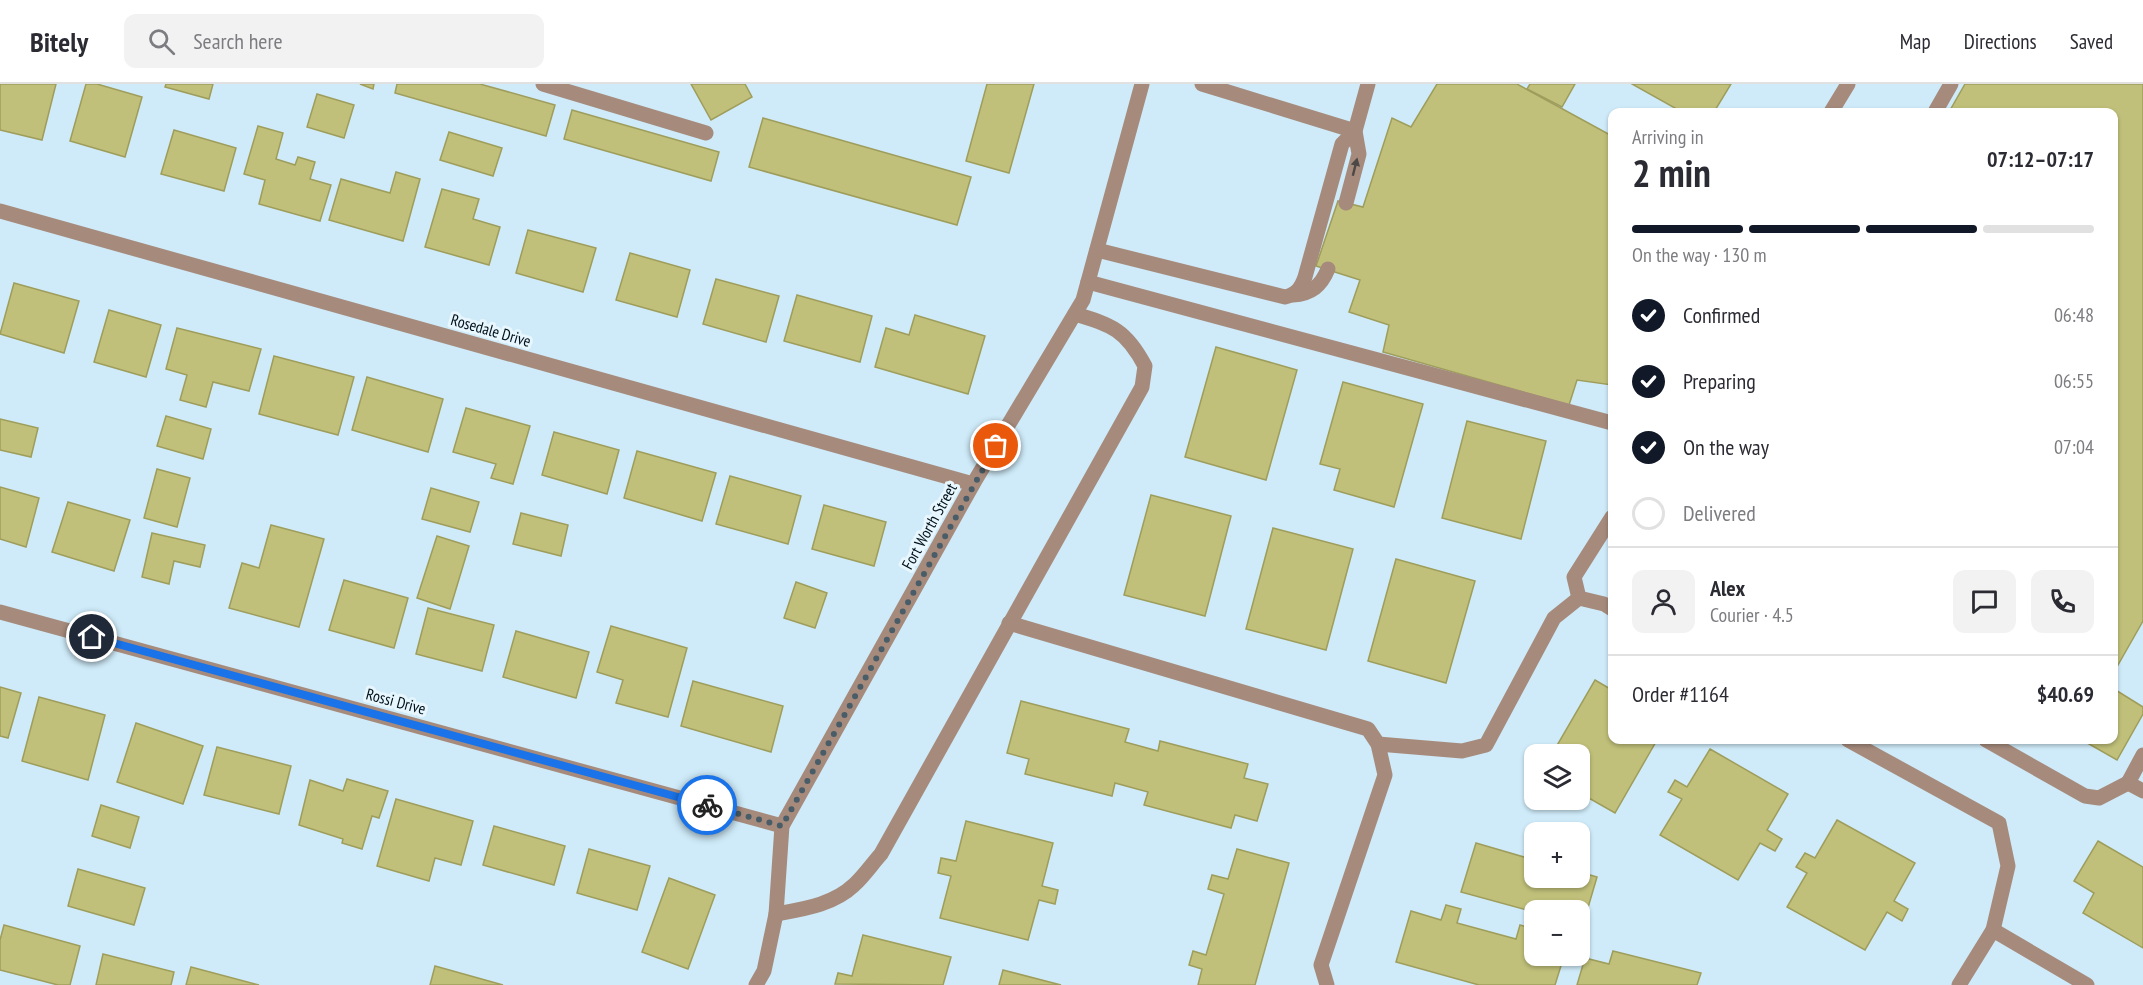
<!DOCTYPE html>
<html lang="en">
<head>
<meta charset="utf-8">
<style>
  body { margin:0; font-family:"PT Sans Narrow",sans-serif; background:#f2f2f3; color:#2b2b33; height:100vh; display:flex; flex-direction:column; font-size:22px; white-space:nowrap }
  * { box-sizing:border-box; margin:0 }
  p { font-size:20px; color:#7c7c81 }
  .icon { flex:none; width:33px; height:33px; fill:none; stroke:currentColor; stroke-width:2; stroke-linecap:round; stroke-linejoin:round }
  .map { position:relative; flex:1; overflow:hidden }
  .details { position:absolute; left:1608px; top:24px; width:510px; height:636px; display:flex; flex-direction:column; background:#fff; border-radius:12px; box-shadow:0 2px 4px #0004 }
  .details>* { flex:none }
  .fabs { position:absolute; left:1524px; top:660px; display:grid; gap:12px }
  .fabs a { display:grid; place-items:center; width:66px; height:66px; border-radius:12px; background:#fff; box-shadow:0 2px 4px #0004; font-size:30px }
  .pin { position:absolute; display:grid; place-items:center; width:51px; height:51px; color:#fff; margin:-26px; border:3px solid #fff; border-radius:50%; box-shadow:0 2px 6px #0007 }
  .courier { position:absolute; display:grid; place-items:center; width:60px; height:60px; margin:-30px; border:4px solid #1a73e8; border-radius:50%; background:#fff; color:#222; box-shadow:0 2px 8px #0007 }
  .headline em { font-style:normal; font-weight:700 }
  .headline div { display:flex; flex-direction:column-reverse }
  .headline { display:flex; align-items:center; justify-content:space-between; height:102px; padding:0 24px }
  h1 { font-size:39px; font-weight:700; line-height:45px }
  .bar { display:grid; grid-template-columns:repeat(4,1fr); gap:9px 6px; align-content:center; height:72px; padding:0 24px }
  .bar i { height:8px; border-radius:4px; background:#e1e1e2 }
  .bar .on { background:#111827 }
  .bar p { grid-column:span 4 }
  .line { display:flex; align-items:center; gap:15px; padding:0 24px; border-top:2px solid #e1e1e2 }
  .line div { flex:1 }
  .round { display:grid; place-items:center; flex:none; width:63px; height:63px; border-radius:12px; background:#f2f2f3 }
  ol { padding:0 24px; list-style:none }
  li { display:flex; align-items:center; gap:18px; height:66px }
  li p { margin-inline-start:auto }
  li .icon { padding:6px; border-radius:50%; background:#111827; color:#fff; stroke-width:4 }
  li:last-child { color:#7c7c81 }
  li i { width:33px; height:33px; border:3px solid #e1e1e2; border-radius:50% }
  header { display:flex; align-items:center; gap:36px; box-sizing:border-box; height:84px; padding:0 30px; background:#fff; border-bottom:2px solid #e1e1e2 }
  header strong { font-size:28px }
  nav { display:flex; gap:33px; margin-inline-start:auto; font-size:21px }
  .search { width:420px; height:54px; background:#f2f2f3; display:flex; align-items:center; gap:15px; box-sizing:border-box; padding:0 21px; border-radius:12px; color:#7c7c81; font-size:22px }
  .map>svg:first-child { display:block }
  .building { fill:#c0c07a; stroke:#9e9d5b; stroke-width:1.5 }
  .lines { fill:none; stroke-linecap:round; stroke-linejoin:round }
  .lane { stroke:#a68b7d; stroke-width:15 }
  .street { stroke:#a68b7d; stroke-width:15 }
  .oneway { fill:#4b4847 }
  .done { stroke:#485d68; stroke-width:6; stroke-dasharray:0 10.8 }
  .route { stroke:#1a73e8; stroke-width:8 }
  .labels { text-anchor:middle; dominant-baseline:central; stroke-width:6; stroke-linejoin:round; paint-order:stroke }
  .street-label { font-size:16px; fill:#00111a; stroke:#e8f6fd }
</style>
</head>
<body>
<header>
<strong>Bitely</strong>
<div class="search"><svg class="icon" aria-label="search" viewBox="0 0 24 24"><circle cx="10" cy="10" r="6"/><path d="M15 15l6 6"/></svg>Search here</div>
<nav><a>Map</a><a>Directions</a><a>Saved</a></nav>
</header>
<div class="map">
<svg width="2143" height="901" viewBox="0 0 2143 901">
  <rect width="100%" height="100%" fill="#cfebf9"/>
  <g class="building">
    <polygon points="0,0 56,0 42,56 0,46"/>
    <polygon points="86,0 97,0 142,13 125,73 70,57"/>
    <polygon points="166,0 213,0 209,15 165,3"/>
    <polygon points="360,0 374,0 373,5"/>
    <polygon points="397,0 480,0 555,21 546,52 395,9"/>
    <polygon points="691,0 745,0 752,13 711,36"/>
    <polygon points="987,0 1034,0 1009,89 966,77"/>
    <polygon points="1437,0 1517,0 1612,52 1612,301 1577,296 1569,321 1383,268 1389,241 1349,228 1360,196 1316,182 1338,117 1363,123 1392,34 1411,43"/>
    <polygon points="1530,0 1575,0 1562,23 1527,5"/>
    <polygon points="1632,0 1731,0 1714,28 1682,28"/>
    <polygon points="1965,0 2143,0 2143,537 2114,588 2114,28 1949,28"/>
    <polygon points="317,10 354,21 344,54 307,43"/>
    <polygon points="572,26 719,68 711,97 564,55"/>
    <polygon points="763,34 971,93 957,141 749,83"/>
    <polygon points="258,42 283,49 276,75 295,81 298,73 315,78 310,95 331,101 320,137 259,120 265,96 244,90"/>
    <polygon points="174,46 236,64 224,107 161,90"/>
    <polygon points="449,48 502,64 493,92 440,76"/>
    <polygon points="396,88 420,95 403,157 329,136 341,95 390,109"/>
    <polygon points="442,105 479,115 473,135 500,143 489,181 425,163"/>
    <polygon points="528,146 596,164 583,208 516,189"/>
    <polygon points="630,169 690,186 677,233 616,216"/>
    <polygon points="716,195 779,212 766,258 703,240"/>
    <polygon points="14,199 79,217 64,269 0,250"/>
    <polygon points="797,211 872,232 860,278 784,257"/>
    <polygon points="109,226 161,241 146,293 94,278"/>
    <polygon points="915,231 985,252 968,310 875,283 886,244 909,251"/>
    <polygon points="177,244 261,265 249,307 213,298 206,323 180,316 187,291 166,285"/>
    <polygon points="1216,263 1297,286 1266,396 1185,373"/>
    <polygon points="274,272 354,293 338,351 259,330"/>
    <polygon points="367,293 443,315 428,368 352,346"/>
    <polygon points="1343,298 1423,320 1394,423 1334,406 1340,385 1320,380"/>
    <polygon points="466,324 530,342 513,400 491,394 496,380 453,368"/>
    <polygon points="166,332 211,345 203,375 157,362"/>
    <polygon points="0,335 38,344 31,373 0,366"/>
    <polygon points="1467,337 1546,357 1521,455 1442,434"/>
    <polygon points="554,348 619,366 607,410 542,391"/>
    <polygon points="637,367 716,389 702,437 624,414"/>
    <polygon points="157,385 190,394 177,443 144,434"/>
    <polygon points="730,392 801,412 788,460 716,440"/>
    <polygon points="0,403 39,414 26,463 0,455"/>
    <polygon points="431,404 479,418 470,448 422,435"/>
    <polygon points="1151,411 1231,432 1205,532 1124,511"/>
    <polygon points="68,418 130,436 114,487 52,468"/>
    <polygon points="824,421 886,438 874,482 812,465"/>
    <polygon points="521,429 568,441 561,472 513,460"/>
    <polygon points="271,441 324,455 299,543 229,524 242,479 259,484"/>
    <polygon points="1273,444 1353,465 1326,566 1246,545"/>
    <polygon points="152,449 205,461 200,483 174,477 169,500 142,493"/>
    <polygon points="437,452 469,462 450,525 417,514"/>
    <polygon points="1396,475 1475,497 1446,599 1368,577"/>
    <polygon points="344,496 408,514 394,564 329,546"/>
    <polygon points="796,498 827,509 815,544 784,534"/>
    <polygon points="428,524 494,541 482,587 416,570"/>
    <polygon points="611,542 687,564 668,633 616,619 623,596 597,588"/>
    <polygon points="516,547 589,568 576,614 503,593"/>
    <polygon points="1595,596 1612,606 1612,656 1657,656 1615,729 1580,709 1580,670 1552,670"/>
    <polygon points="693,597 783,622 771,668 681,642"/>
    <polygon points="0,603 21,609 8,654 0,652"/>
    <polygon points="2114,605 2143,623 2143,630 2117,676 2082,656 2114,656"/>
    <polygon points="39,613 105,631 88,696 22,677"/>
    <polygon points="1021,617 1129,645 1125,658 1158,667 1160,657 1248,680 1244,694 1268,700 1257,737 1235,731 1231,744 1144,721 1148,708 1115,699 1112,712 1025,690 1029,675 1007,669"/>
    <polygon points="136,639 203,662 183,720 117,698"/>
    <polygon points="217,663 291,682 279,730 204,711"/>
    <polygon points="1710,665 1788,710 1767,746 1782,755 1775,767 1760,759 1738,796 1660,751 1682,715 1668,708 1675,696 1687,703"/>
    <polygon points="347,695 388,707 379,734 372,732 362,765 342,759 343,755 299,741 310,696 343,707"/>
    <polygon points="396,715 473,737 461,781 435,774 429,797 377,782"/>
    <polygon points="101,721 139,733 130,764 92,752"/>
    <polygon points="1837,736 1915,779 1894,817 1908,825 1902,837 1887,828 1865,866 1787,823 1807,789 1796,783 1805,769 1815,774"/>
    <polygon points="966,737 1053,759 1042,802 1058,806 1055,820 1039,816 1028,856 940,834 951,792 938,789 941,774 956,777"/>
    <polygon points="494,742 565,762 554,801 483,781"/>
    <polygon points="2098,757 2143,783 2143,864 2083,829 2094,809 2074,797"/>
    <polygon points="1476,759 1534,776 1534,794 1580,794 1580,788 1597,793 1580,851 1580,826 1553,826 1553,825 1544,822 1543,826 1534,826 1534,828 1461,808"/>
    <polygon points="589,765 650,782 637,826 577,809"/>
    <polygon points="1237,765 1289,779 1255,901 1198,901 1202,885 1189,881 1193,867 1206,871 1224,810 1208,805 1212,791 1228,795"/>
    <polygon points="78,785 145,804 134,841 68,822"/>
    <polygon points="669,794 715,811 688,885 642,868"/>
    <polygon points="1446,821 1461,825 1457,839 1516,855 1520,841 1534,845 1530,859 1534,860 1534,872 1564,872 1555,901 1479,901 1396,878 1411,827 1441,836"/>
    <polygon points="4,841 80,862 70,901 58,901 0,886 0,856"/>
    <polygon points="863,851 951,873 943,901 835,900 838,889 852,892"/>
    <polygon points="1613,867 1701,889 1697,901 1577,901 1585,874 1609,880"/>
    <polygon points="103,870 174,888 171,901 96,901"/>
    <polygon points="435,882 503,901 430,901"/>
    <polygon points="191,883 259,901 186,901"/>
    <polygon points="1003,886 1061,901 999,901"/>
  </g>
  <g class="lines">
    <g class="lane">
      <polyline points="543,0 706,49"/>
      <polyline points="1202,0 1355,47 1359,70 1346,119"/>
      <polyline points="1831,28 1848,0"/>
      <polyline points="1935,28 1951,0"/>
      <path d="M1097,166L1285,213C1297,210 1301,204 1305,193L1342,60L1355,47L1368,0"/>
      <polyline points="1088,198 1612,339"/>
      <path d="M1293,211C1311,210 1321,202 1328,185"/>
      <polyline points="1579,514 1574,493 1612,433"/>
      <polyline points="1009,539 1368,645 1378,660 1385,691 1321,881 1327,901"/>
      <polyline points="1848,656 1999,739 2008,782 1993,846"/>
      <polyline points="1986,656 2085,712 2099,714 2128,699"/>
      <polyline points="1378,660 1462,667 1486,661 1554,534 1579,514 1604,520 1612,525"/>
      <polyline points="2143,671 2128,699 2143,707"/>
      <path d="M776,830C803,825 833,821 854,801C864,792 872,780 881,770L1142,303L1145,282C1126,246 1112,241 1075,230"/>
      <polyline points="1959,901 1993,846 2087,901"/>
    </g>
    <g class="street">
      <polyline points="0,127 973,400"/>
      <polyline points="0,528 782,742"/>
      <polyline points="756,901 764,887 776,830 782,742 973,400 1083,216 1142,0"/>
    </g>
  </g>
  <defs><path id="oneway-solid" d="M-6-.8H1V-3.2L6.5 0L1 3.2V.8H-6Z" transform="scale(1.5)"/></defs>
  <use class="oneway" href="#oneway-solid" transform="translate(1355 83) rotate(-76)"/>
  <g class="lines">
    <polyline class="done" points="707,721 782,742 996,362"/>
    <polyline class="route" points="92,553 707,721"/>
  </g>
  <g class="labels">
    <g class="street-label">
      <text transform="translate(491 246) rotate(16)">Rosedale Drive</text>
      <text transform="translate(929 442) rotate(-61)">Fort Worth Street</text>
      <text transform="translate(396 617) rotate(15)">Rossi Drive</text>
    </g>
  </g>
</svg>
<div class="fabs">
<a><svg class="icon" aria-label="layers" viewBox="0 0 24 24"><path d="M12 4l9 5-9 5-9-5zM3 14l9 5 9-5"/></svg></a>
<a>+</a>
<a>−</a>
</div>
<div class="pin" style="left:996px;top:362px;background:#ea580c"><svg class="icon" aria-label="bag" viewBox="0 0 24 24"><path d="M5 8h14l-1 12H6zM9 8a3 3 0 0 1 6 0"/></svg></div>
<div class="pin" style="left:92px;top:553px;background:#1f2937"><svg class="icon" aria-label="home" viewBox="0 0 24 24"><path d="M3 11l9-7 9 7M6 9v11h12V9"/></svg></div>
<div class="courier" style="left:707px;top:721px"><svg class="icon" aria-label="bike" viewBox="0 0 24 24"><circle cx="6" cy="16" r="4"/><circle cx="18" cy="16" r="4"/><path d="M6 16l4-8h5l3 8M10 8l3 8H6M13 5h3"/></svg></div>
<section class="details">
<div class="headline"><div><h1>2 min</h1><p>Arriving in</p></div><em>07:12–07:17</em></div>
<div class="bar"><i class="on"></i><i class="on"></i><i class="on"></i><i></i><p>On the way · 130 m</p></div>
<ol>
<li><svg class="icon" aria-label="check" viewBox="0 0 24 24"><path d="M5 12l5 5 9-10"/></svg>Confirmed<p>06:48</p></li>
<li><svg class="icon" aria-label="check" viewBox="0 0 24 24"><path d="M5 12l5 5 9-10"/></svg>Preparing<p>06:55</p></li>
<li><svg class="icon" aria-label="check" viewBox="0 0 24 24"><path d="M5 12l5 5 9-10"/></svg>On the way<p>07:04</p></li>
<li><i></i>Delivered</li>
</ol>
<div class="line" style="height:108px"><a class="round"><svg class="icon" aria-label="person" viewBox="0 0 24 24"><circle cx="12" cy="8" r="4"/><path d="M4 21q1-7 8-7t8 7"/></svg></a><div><b>Alex</b><p>Courier · 4.5</p></div><a class="round"><svg class="icon" aria-label="chat" viewBox="0 0 24 24"><path d="M4 5h16v11H9l-5 4z"/></svg></a><a class="round"><svg class="icon" aria-label="phone" viewBox="0 0 24 24"><path d="M5 4h4l2 5-3 2q2 4 5 5l2-3 5 2v4C11 20 4 13 5 4z"/></svg></a></div>
<div class="line" style="height:78px"><div>Order #1164</div><b>$40.69</b></div>
</section>
</div>
</body>
</html>
